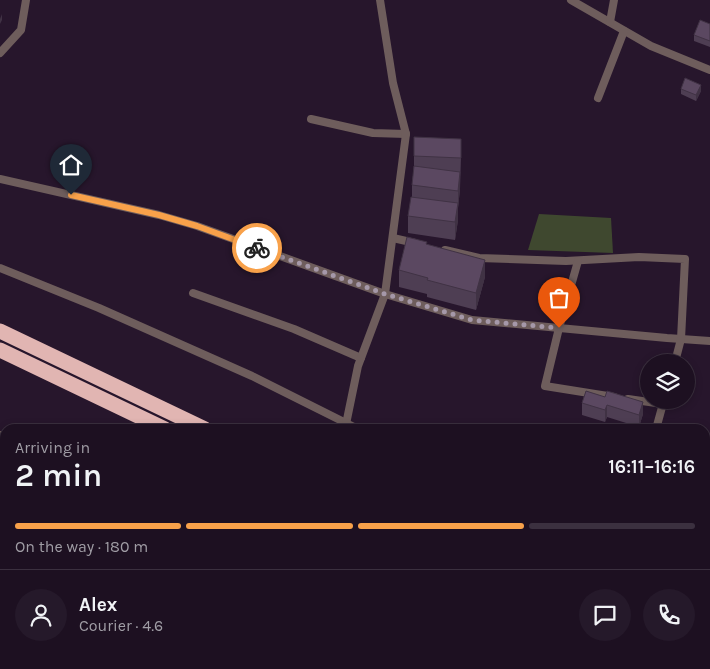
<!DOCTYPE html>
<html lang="en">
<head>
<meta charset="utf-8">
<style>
  body { margin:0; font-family:Karla,sans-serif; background:#25192a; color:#f1f3f6; height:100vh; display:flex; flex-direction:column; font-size:19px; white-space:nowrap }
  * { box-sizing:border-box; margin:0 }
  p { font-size:16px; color:#a09da5 }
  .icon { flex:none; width:28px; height:28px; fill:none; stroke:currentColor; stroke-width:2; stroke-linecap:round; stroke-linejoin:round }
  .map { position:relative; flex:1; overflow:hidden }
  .panel { position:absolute; left:0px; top:424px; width:710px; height:246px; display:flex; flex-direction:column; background:#1d1021; border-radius:15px 15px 0 0; box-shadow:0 2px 8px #0003,0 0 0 1px #3b303f }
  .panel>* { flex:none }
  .controls { position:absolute; left:640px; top:354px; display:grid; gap:10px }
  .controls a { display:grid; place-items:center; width:55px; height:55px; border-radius:50%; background:#1d1021; box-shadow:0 2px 8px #0003,0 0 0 1px #3b303f; font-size:25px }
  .pin { position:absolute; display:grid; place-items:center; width:42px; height:42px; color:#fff; margin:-51px -21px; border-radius:50% 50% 50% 0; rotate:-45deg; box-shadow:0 0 5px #0007 }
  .pin .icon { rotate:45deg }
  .courier { position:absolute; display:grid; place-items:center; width:50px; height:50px; margin:-25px; border:4px solid #f8a14a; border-radius:50%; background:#fff; color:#222; box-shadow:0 1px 6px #0007 }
  .head em { font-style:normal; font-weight:600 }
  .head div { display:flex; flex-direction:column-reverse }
  .head { display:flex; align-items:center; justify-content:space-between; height:85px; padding:0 15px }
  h1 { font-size:32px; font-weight:600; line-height:38px }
  .bar { display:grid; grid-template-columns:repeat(4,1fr); gap:8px 5px; align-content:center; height:60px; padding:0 15px }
  .bar i { height:6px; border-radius:4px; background:#3b303f }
  .bar .on { background:#f8a14a }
  .bar p { grid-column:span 4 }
  .line { display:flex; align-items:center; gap:12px; padding:0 15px; border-top:1px solid #3b303f }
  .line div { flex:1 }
  .round { display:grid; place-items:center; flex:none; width:52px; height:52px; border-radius:26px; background:#25192a }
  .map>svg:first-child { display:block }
  .green { fill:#3f482f }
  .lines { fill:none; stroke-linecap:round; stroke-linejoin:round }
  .street { stroke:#6e5d5c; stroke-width:8 }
  .highway { stroke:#e1b5b2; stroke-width:15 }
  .wall { fill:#4e3e53 }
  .shaded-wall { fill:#403244 }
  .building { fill:#5b4861; stroke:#403244 }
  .done { stroke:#a598a9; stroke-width:5; stroke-dasharray:0 9 }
  .route { stroke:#f8a14a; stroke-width:6 }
</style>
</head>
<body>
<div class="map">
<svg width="710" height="669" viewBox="0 0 710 669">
  <rect width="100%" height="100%" fill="#27162c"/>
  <polygon class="green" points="539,214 611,218 613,253 528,250"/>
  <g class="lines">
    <g class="street">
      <polyline points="571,0 651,46 710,70"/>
      <polyline points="610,22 614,0"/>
      <polyline points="0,53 21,30 26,0"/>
      <polyline points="598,98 624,31"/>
      <polyline points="311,119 373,133 406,134"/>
      <polyline points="0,179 159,215 197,226 385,294 472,320 667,338 710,341"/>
      <polyline points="393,238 415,243"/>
      <polyline points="445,250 479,258 566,261 639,257 685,259 681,339 675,362"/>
      <polyline points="578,261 559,328 545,386 614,397"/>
      <polyline points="0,268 99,308 252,376 358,429"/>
      <polyline points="193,293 294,329 361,358"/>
      <polyline points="628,399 663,404"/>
      <polyline points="345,429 358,366 385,294 406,134 393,83 380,0"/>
      <polyline points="656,429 664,400"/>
      <polyline points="0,435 5,436"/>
      <polyline points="705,489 710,491"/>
      <polyline points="705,516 710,501"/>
      <polyline points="0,617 5,616"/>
      <polyline points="0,630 5,655"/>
      <polyline points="7,665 8,669"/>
      <polyline points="325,665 327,669"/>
      <polyline points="381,665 382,669"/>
      <polyline points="446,665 449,669"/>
      <polyline points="548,665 557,669"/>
      <polyline points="522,669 530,665"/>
    </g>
    <g class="highway">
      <polyline points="0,331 205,429"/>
      <polyline points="0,350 165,429"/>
      <polyline points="663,665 671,669"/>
      <polyline points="698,665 706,669"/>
    </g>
  </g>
  <g class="wall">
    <polygon points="710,24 710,47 694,41 694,35"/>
    <polygon points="681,89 701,91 696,101 681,94"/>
    <polygon points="414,137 461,156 460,189 458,208 458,220 455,240 408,233 408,216 412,197 412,185 414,166"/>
    <polygon points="427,244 485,277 476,310 427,297 427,294 399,287 399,270"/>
    <polygon points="586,391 643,414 639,427 607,417 605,422 582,415 582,403"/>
    <polygon points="0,500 5,502 1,604 0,599"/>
    <polygon points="480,665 504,665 502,669 481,669 480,668"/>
    <polygon points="561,665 569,665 567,668"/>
  </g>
  <g class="shaded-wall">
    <polygon points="2,14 2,20 0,24 0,19"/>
    <polygon points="701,85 701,91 696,101 696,95"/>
    <polygon points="460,172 460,189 458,208 458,191"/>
    <polygon points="458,203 458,220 455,240 455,222"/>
    <polygon points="485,260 485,277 476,310 476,293"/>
    <polygon points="643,402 643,414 639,427 639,415"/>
    <polygon points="607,405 607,417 605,422 605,410"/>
    <polygon points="5,592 5,604 1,604 1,593"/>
    <polygon points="500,665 504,665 502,669 498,669"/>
  </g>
  <g class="building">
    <polygon points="700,20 710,24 710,41 694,35"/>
    <polygon points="685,78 701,85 696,95 681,89"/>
    <polygon points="414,137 461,139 461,158 414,156"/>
    <polygon points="414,166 460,172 458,191 412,185"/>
    <polygon points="411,197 458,203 455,222 408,216"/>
    <polygon points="407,237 427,242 426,244 485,260 476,293 427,280 428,278 399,270"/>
    <polygon points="586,391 605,397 607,391 643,402 639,415 607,405 605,410 582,403"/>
    <polygon points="0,500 5,502 5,592 1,593 0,587"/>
    <polygon points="436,665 444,665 446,669 429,669"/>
    <polygon points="490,665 500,665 498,669"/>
    <polygon points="641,665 655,665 664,668 664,669 640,669"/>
    <polygon points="510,666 511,669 505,669"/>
  </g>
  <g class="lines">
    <polyline class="done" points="257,248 385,294 472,320 559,328"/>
    <polyline class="route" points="71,195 159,215 197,226 257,248"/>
  </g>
</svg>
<div class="controls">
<a><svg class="icon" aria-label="layers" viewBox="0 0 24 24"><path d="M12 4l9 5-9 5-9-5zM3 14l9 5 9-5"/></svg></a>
</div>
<div class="pin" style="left:559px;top:328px;background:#ea580c"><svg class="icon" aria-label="bag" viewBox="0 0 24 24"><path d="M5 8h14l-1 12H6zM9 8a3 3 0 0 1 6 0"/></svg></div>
<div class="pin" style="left:71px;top:195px;background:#1f2937"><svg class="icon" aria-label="home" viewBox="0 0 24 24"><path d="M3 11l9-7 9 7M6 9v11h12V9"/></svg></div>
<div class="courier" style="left:257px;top:248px"><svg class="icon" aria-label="bike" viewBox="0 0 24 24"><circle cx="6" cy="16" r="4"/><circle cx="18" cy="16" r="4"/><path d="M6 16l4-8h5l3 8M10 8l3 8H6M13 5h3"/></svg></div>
<section class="panel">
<div class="head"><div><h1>2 min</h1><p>Arriving in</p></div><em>16:11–16:16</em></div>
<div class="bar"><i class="on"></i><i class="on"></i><i class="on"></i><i></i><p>On the way · 180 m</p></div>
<div class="line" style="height:90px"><a class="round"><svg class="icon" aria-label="person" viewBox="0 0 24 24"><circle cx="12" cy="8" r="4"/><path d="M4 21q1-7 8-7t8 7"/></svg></a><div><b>Alex</b><p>Courier · 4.6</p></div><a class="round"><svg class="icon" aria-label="chat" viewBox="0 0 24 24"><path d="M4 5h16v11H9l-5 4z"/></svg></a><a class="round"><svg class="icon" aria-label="phone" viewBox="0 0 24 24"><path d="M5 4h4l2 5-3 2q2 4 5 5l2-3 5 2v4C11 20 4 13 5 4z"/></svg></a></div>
</section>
</div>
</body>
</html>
